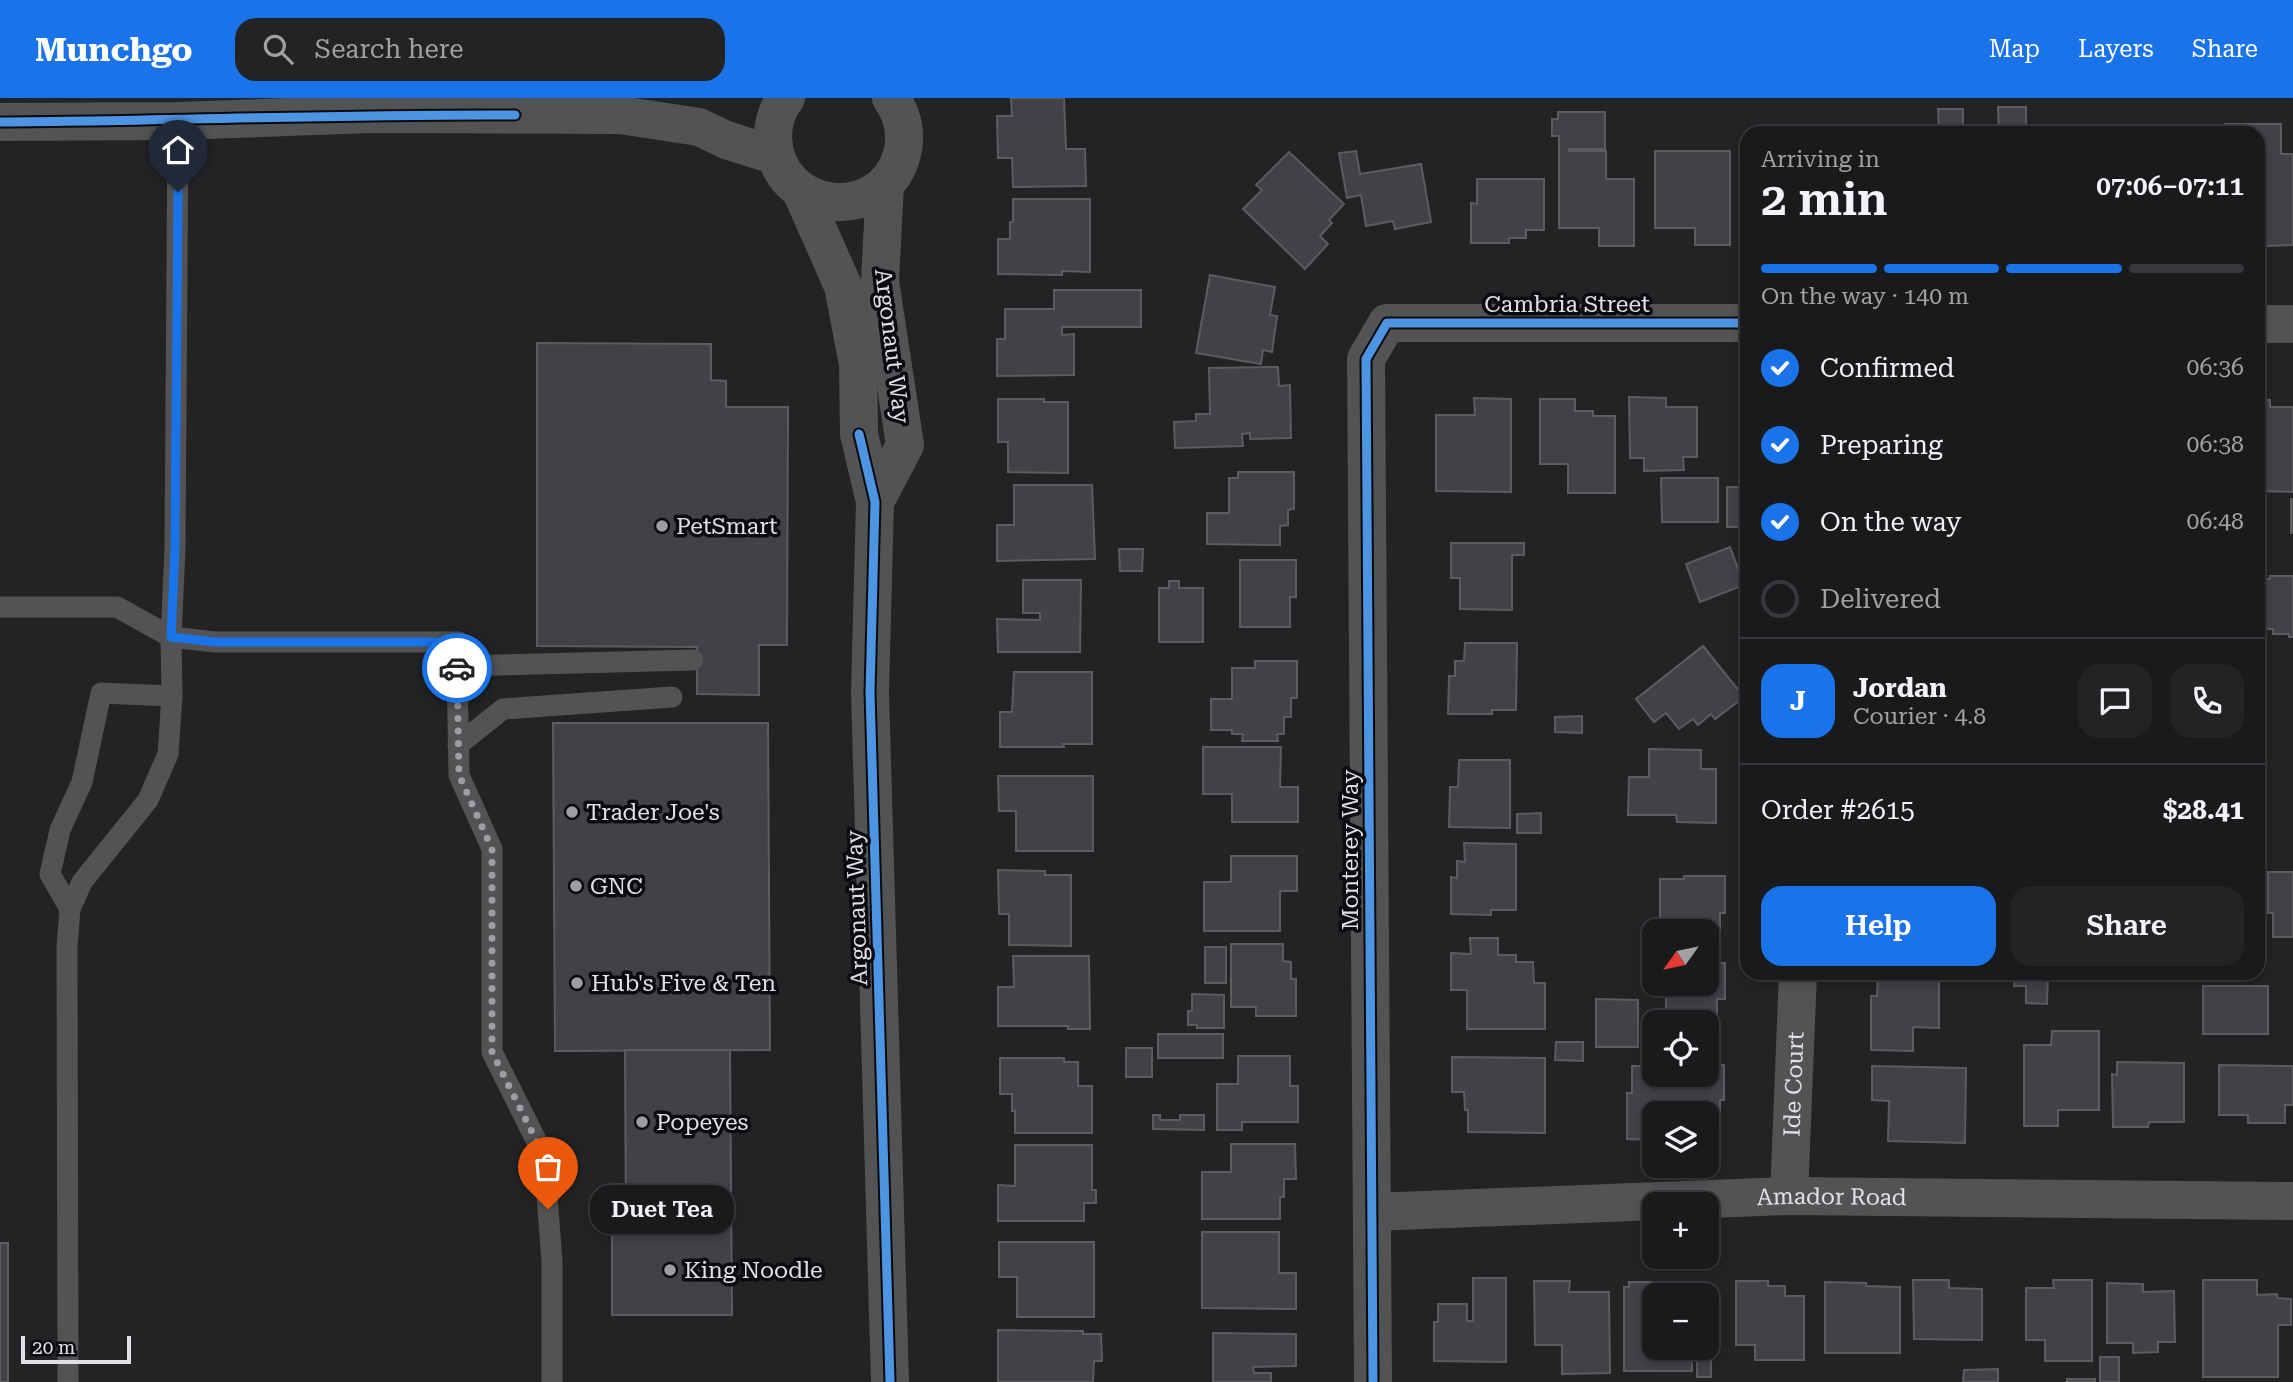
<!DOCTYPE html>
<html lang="en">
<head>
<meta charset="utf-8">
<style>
  body { margin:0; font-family:"Roboto Serif",serif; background:#222325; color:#f1f3f6; height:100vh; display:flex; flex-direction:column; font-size:26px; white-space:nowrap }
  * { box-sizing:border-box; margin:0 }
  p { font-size:23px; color:#9fa1a3 }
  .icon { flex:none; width:38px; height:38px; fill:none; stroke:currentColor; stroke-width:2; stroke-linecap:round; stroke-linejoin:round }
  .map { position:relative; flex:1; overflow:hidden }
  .sheet { position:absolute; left:1740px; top:28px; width:525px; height:854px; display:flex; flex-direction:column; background:#191a1c; border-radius:21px; box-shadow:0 4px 10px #0003,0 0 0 2px #37383b }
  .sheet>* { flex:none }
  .needle { width:46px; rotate:237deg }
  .buttons { position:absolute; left:1642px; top:821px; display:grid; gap:14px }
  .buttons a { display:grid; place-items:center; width:77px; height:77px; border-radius:14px; background:#191a1c; box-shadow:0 4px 10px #0003,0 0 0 2px #37383b; font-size:35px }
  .scale { position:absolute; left:21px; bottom:18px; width:110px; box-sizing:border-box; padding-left:7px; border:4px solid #dfe1e5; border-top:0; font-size:19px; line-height:24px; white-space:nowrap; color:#dfe1e5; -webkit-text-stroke:5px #0a0b0e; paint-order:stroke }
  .pin { position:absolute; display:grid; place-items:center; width:60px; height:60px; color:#fff; margin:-72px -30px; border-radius:50% 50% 50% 0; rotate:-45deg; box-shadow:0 0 7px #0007 }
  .pin .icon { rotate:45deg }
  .courier { position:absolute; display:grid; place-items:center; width:70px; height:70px; margin:-35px; border:5px solid #1a73e8; border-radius:50%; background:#fff; color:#222; box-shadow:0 2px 9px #0007 }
  .bubble { position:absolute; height:49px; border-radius:21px; background:#191a1c; box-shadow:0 4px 10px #0003,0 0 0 2px #37383b; font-size:23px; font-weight:600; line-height:49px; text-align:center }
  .head em { font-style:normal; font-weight:600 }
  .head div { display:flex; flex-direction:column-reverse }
  .head { display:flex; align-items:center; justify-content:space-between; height:119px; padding:0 21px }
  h1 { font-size:46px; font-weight:600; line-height:52px }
  .bar { display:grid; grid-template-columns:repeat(4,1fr); gap:10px 7px; align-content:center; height:84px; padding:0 21px }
  .bar i { height:9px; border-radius:5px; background:#37383b }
  .bar .selected { background:#1a73e8 }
  .bar p { grid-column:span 4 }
  .line { display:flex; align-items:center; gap:18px; padding:0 21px; border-top:2px solid #37383b }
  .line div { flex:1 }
  .round { display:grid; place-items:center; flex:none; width:74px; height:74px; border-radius:21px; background:#222325 }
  ol { padding:0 21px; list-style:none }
  li { display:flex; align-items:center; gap:21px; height:77px }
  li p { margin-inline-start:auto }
  li .icon { padding:7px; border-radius:50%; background:#1a73e8; color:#fff; stroke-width:4 }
  li:last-child { color:#9fa1a3 }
  li i { width:38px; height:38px; border:4px solid #37383b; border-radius:50% }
  .primary-button { display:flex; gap:14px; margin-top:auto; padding:14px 21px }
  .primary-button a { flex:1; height:80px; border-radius:21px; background:#1a73e8; color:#fff; font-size:28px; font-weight:600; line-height:80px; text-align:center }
  .primary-button a+a { background:#222325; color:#f1f3f6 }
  header { display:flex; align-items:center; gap:42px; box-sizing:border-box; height:98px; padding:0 35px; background:#1a73e8; color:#fff }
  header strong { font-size:33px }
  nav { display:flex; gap:38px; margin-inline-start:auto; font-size:24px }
  .search { width:490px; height:63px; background:#222325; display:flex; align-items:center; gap:18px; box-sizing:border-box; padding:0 24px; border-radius:21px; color:#9fa1a3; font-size:26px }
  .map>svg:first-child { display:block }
  .building { fill:#414147; stroke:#5b5c5e; stroke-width:2 }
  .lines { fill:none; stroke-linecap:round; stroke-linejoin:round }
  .service { stroke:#525354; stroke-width:21 }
  .minor { stroke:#525354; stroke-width:38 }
  .tertiary { stroke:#525354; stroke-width:38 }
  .cycleway-casing { stroke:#0a0b0e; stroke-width:13 }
  .cycleway { stroke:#4d94e3; stroke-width:9 }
  .done { stroke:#9c9ea2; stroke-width:7; stroke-dasharray:0 12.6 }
  .route { stroke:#1a73e8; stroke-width:9 }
  .poi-dot { fill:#9c9ea2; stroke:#0a0b0e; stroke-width:2.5 }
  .labels { text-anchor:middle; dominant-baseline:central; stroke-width:7; stroke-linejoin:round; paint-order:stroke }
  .street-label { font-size:23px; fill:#dfe1e5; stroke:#0a0b0e }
  .poi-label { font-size:23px; fill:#dfe1e5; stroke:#0a0b0e; text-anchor:start }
</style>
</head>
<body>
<header>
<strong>Munchgo</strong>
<div class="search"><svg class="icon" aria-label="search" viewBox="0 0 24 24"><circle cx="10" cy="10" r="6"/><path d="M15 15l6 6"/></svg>Search here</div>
<nav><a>Map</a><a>Layers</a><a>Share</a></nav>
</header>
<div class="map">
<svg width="2293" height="1284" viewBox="0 0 2293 1284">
  <rect width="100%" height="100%" fill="#212325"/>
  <g class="building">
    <polygon points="1011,0 1064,0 1066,51 1085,51 1086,88 1013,89 1012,60 998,60 997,18 1012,18"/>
    <polygon points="1998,9 2026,9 2026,35 1999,35"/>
    <polygon points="1938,11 1963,11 1963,33 1939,34"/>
    <polygon points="1558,14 1605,14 1605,51 1569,51 1569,53 1606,53 1606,81 1634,81 1634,148 1599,148 1599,130 1559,130 1559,38 1552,38 1552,21 1558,21"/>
    <polygon points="2225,26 2281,26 2281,56 2293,56 2293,147 2265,148 2265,130 2258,130 2258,35 2225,35"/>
    <polygon points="1356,53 1360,76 1421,66 1431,124 1395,131 1393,123 1366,128 1361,97 1347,100 1339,55"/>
    <polygon points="1655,53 1730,53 1730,147 1695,147 1695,130 1655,130"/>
    <polygon points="1289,54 1344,106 1329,122 1332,125 1320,138 1328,146 1305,171 1243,111 1262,92 1256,87"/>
    <polygon points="1477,81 1544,81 1544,132 1526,132 1526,140 1509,140 1509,145 1471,145 1471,105 1477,106"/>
    <polygon points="1013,101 1090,101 1090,174 1062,173 1062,177 998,176 998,141 1010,141 1010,124 1013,124"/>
    <polygon points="1210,177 1275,189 1270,217 1277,218 1272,254 1263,252 1261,266 1196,255"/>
    <polygon points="1054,192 1141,192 1141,229 1062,229 1062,237 1074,236 1074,277 997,278 997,241 1005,241 1005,211 1054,211"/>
    <polygon points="537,245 711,246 711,282 726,283 726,309 788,309 787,547 759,547 759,597 697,596 697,549 537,548"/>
    <polygon points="1278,269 1279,288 1290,287 1291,340 1250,341 1250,335 1242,336 1243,348 1175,350 1174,324 1196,323 1196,316 1210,316 1209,270"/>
    <polygon points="1629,299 1666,300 1666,309 1697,309 1697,359 1683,359 1684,372 1644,373 1644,360 1630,360"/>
    <polygon points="1474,300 1511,301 1511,394 1436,393 1436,317 1475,317"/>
    <polygon points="998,301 1044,301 1044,304 1068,304 1068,375 1008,374 1008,344 998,344"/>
    <polygon points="1540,301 1575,301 1575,313 1593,313 1593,318 1615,318 1615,395 1568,395 1568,366 1540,366"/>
    <polygon points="2258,302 2270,302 2270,309 2293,309 2293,394 2258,393"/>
    <polygon points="1238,374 1294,374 1294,411 1288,412 1288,427 1280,428 1280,447 1207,446 1207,415 1229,415 1229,380 1238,380"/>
    <polygon points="1661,380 1718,380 1718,424 1662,424"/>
    <polygon points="1014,387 1092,387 1095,461 997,463 997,427 1014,427"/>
    <rect x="1727" y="389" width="19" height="40"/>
    <rect x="2291" y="401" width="2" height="34"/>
    <polygon points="1451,445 1524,445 1524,457 1512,457 1512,512 1460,511 1460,480 1451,480"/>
    <polygon points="1730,449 1744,487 1700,504 1686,466"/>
    <polygon points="1119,451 1143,451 1142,473 1120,473"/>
    <polygon points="1240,462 1296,462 1296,499 1290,499 1290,529 1240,529"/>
    <polygon points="2270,478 2293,478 2293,539 2289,539 2289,536 2273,536 2273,531 2258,531 2258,481 2270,481"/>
    <polygon points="1023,482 1081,482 1080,554 998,554 997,521 1040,522 1040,515 1023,515"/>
    <polygon points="1169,483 1179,483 1179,490 1203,490 1203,544 1159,544 1159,490 1169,490"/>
    <polygon points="1465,545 1517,545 1516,612 1492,612 1492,616 1448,616 1449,578 1455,578 1455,563 1464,563"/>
    <polygon points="1703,548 1744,599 1715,621 1711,616 1698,627 1693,621 1679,631 1666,615 1654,624 1636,601"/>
    <polygon points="1255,563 1297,563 1297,600 1291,600 1291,619 1284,619 1284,636 1277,636 1278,643 1242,643 1243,636 1232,636 1232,632 1211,632 1211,601 1232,601 1232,570 1255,570"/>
    <polygon points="1014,574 1092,574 1092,646 1063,646 1064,649 1000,649 1000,614 1012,614"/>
    <polygon points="1582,618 1582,635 1555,634 1555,619"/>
    <polygon points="553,625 768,625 770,952 555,953"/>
    <polygon points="1203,649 1281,649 1280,689 1298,689 1298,724 1232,724 1232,696 1203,696"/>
    <polygon points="1649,651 1701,652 1701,671 1716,671 1716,725 1677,724 1676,717 1628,717 1629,679 1649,679"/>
    <polygon points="1459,662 1510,662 1510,730 1449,729 1450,689 1458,689"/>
    <polygon points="998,678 1093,678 1093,753 1016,753 1016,713 999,713"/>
    <polygon points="1541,715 1541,735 1517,735 1517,716"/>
    <polygon points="1464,745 1516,746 1516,812 1491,812 1491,817 1451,816 1451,779 1457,780 1457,763 1465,764"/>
    <polygon points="1231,758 1297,758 1297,793 1280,793 1280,833 1204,833 1204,784 1231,784"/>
    <polygon points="998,772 1045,773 1045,777 1071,777 1071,848 1009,847 1009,816 999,816"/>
    <polygon points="2268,774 2293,774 2293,839 2273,839 2273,815 2268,815"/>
    <polygon points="1684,778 1725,778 1725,815 1720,815 1720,849 1707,848 1706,857 1706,833 1660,833 1660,781 1684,781"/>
    <polygon points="1470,840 1498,840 1498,857 1516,857 1516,864 1533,864 1534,885 1545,885 1545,931 1467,931 1467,892 1451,892 1451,855 1471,856"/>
    <polygon points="1231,846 1283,846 1283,863 1291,864 1291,881 1296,881 1296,918 1256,918 1256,909 1231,909"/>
    <rect x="1205" y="849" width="21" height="36"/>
    <polygon points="1013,858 1089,858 1090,931 1068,931 1068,928 998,928 998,889 1014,889"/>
    <polygon points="1706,865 1725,865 1725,901 1717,901 1717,932 1706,932 1706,924 1666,924 1666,886 1706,886"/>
    <polygon points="1878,875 1939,875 1939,930 1913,929 1913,953 1871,952 1871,898 1877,898"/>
    <polygon points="2015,875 2048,875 2047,906 2026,905 2026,888 2014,888"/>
    <rect x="2218" y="875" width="35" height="4"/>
    <rect x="2203" y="888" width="65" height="48"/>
    <polygon points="1192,896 1224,897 1224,930 1197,930 1197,927 1188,927 1188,913 1192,913"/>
    <polygon points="1596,901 1638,902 1638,949 1596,949"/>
    <polygon points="2052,933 2099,933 2099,1012 2058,1012 2058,1028 2024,1028 2024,947 2051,947"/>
    <rect x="1158" y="936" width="65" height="24"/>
    <polygon points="1556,944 1583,944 1583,963 1555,962"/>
    <rect x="1126" y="950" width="26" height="29"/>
    <polygon points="625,952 730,952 732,1217 612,1217 612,1134 626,1134"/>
    <polygon points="1706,956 1708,956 1708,967 1724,967 1724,1002 1720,1002 1720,1018 1717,1018 1717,1042 1706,1042 1706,1015 1654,1015 1654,1042 1627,1041 1627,995 1632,995 1632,968 1654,968 1654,976 1706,976"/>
    <polygon points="1238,958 1290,958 1290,988 1298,988 1298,1024 1242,1024 1242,1032 1217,1032 1217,986 1238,986"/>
    <polygon points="1452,959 1545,960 1545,1035 1468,1034 1468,1012 1465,1012 1464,994 1452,994"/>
    <polygon points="1000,960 1064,960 1064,964 1078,964 1078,988 1092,988 1092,1035 1015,1035 1015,1013 1012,1013 1012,996 1000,996"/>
    <polygon points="2117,964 2184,965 2184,1024 2149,1024 2148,1029 2113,1029 2112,976 2117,977"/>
    <polygon points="2219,967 2293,968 2293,1007 2285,1007 2285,1025 2248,1025 2248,1017 2219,1017"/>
    <polygon points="1872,968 1966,970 1965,1045 1888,1043 1889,1003 1872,1002"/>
    <polygon points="1153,1017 1160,1017 1160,1022 1180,1022 1180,1017 1204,1017 1204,1032 1153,1031"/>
    <polygon points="1231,1046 1295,1046 1296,1081 1284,1081 1284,1099 1280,1099 1280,1121 1202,1121 1202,1074 1231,1074"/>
    <polygon points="1015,1047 1092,1047 1092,1092 1096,1092 1096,1105 1084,1105 1084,1123 998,1123 998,1087 1015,1088"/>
    <polygon points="1202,1134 1279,1134 1279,1175 1296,1175 1296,1211 1202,1210"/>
    <polygon points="999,1144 1094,1144 1094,1219 1017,1219 1017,1179 999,1179"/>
    <rect x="0" y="1145" width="8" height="139"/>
    <polygon points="1473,1180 1506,1180 1506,1264 1434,1263 1434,1224 1438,1224 1438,1206 1467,1206 1467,1223 1473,1223"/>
    <polygon points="1913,1182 1949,1182 1949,1190 1982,1191 1982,1242 1914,1241"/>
    <polygon points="2053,1182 2092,1182 2092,1263 2045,1263 2045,1242 2026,1242 2026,1190 2054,1190"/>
    <polygon points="2203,1182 2257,1182 2257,1197 2277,1196 2277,1200 2291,1201 2291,1227 2278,1227 2278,1279 2203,1279"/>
    <polygon points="1534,1183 1570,1183 1569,1194 1609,1194 1610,1275 1562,1276 1562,1247 1535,1247"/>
    <polygon points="1736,1183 1768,1183 1768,1188 1785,1188 1785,1198 1804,1198 1804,1262 1755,1262 1755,1247 1736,1247"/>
    <polygon points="1629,1184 1662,1184 1662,1188 1692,1188 1692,1197 1654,1197 1654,1250 1692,1250 1692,1273 1624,1273 1624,1189 1629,1189"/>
    <polygon points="1825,1184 1866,1185 1866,1188 1900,1189 1900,1255 1825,1255"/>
    <polygon points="2107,1185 2143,1186 2143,1194 2174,1193 2175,1244 2158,1244 2158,1254 2133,1255 2133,1245 2107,1245"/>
    <polygon points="998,1232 1083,1233 1083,1236 1101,1236 1102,1263 1094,1263 1093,1284 998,1284"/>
    <polygon points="1213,1235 1296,1236 1296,1268 1253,1269 1254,1275 1271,1275 1271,1284 1213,1284"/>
    <polygon points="1706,1241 1711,1241 1711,1279 1697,1279 1697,1250 1706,1250"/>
    <rect x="2100" y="1259" width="19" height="25"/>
    <polygon points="1998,1271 1998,1284 1963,1284 1964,1272"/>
    <rect x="2067" y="1281" width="28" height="3"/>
  </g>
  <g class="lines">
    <g class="service">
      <polyline points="0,509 117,509 171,539 215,544 459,544 457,568 459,677 492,751 492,954 544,1058 552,1164 552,1284"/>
      <polyline points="457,568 693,562"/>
      <polyline points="458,647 503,611 672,599"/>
      <polyline points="70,811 50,776 60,732 82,684 101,595 172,598"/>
      <polyline points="68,1284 67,849 70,811 82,784 148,702 168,656 172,598 171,539 175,452 178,23"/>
    </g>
    <g class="minor">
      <polyline points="2258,226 2293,226"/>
      <path id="s1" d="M1789,1098L1798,875"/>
      <path id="s2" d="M1372,1114L1789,1098L2293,1103"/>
      <polyline points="1373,1284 1366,261 1387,225 1746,225"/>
    </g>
    <g class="tertiary">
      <path d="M786,0C777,11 773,26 773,40C776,115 882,129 902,56C907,36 903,17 891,0"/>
      <polyline points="0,24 178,23 370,16 620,17 699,29 726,42 774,57"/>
      <polyline points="801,93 843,188 858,266 859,336 875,404 870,594 890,1284"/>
      <polyline points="875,404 905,347 880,183 885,86"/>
    </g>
    <g class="cycleway-casing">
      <g id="cycleway">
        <path d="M0,24C172,23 343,16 515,17"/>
        <polyline points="859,336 875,404 870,594 890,1284"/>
        <polyline points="1373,1284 1366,261 1387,225 1746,225"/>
      </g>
    </g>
    <use href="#cycleway" class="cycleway"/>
  </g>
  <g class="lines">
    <polyline class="done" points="457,570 459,677 492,751 492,954 544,1058 548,1111"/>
    <polyline class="route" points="178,94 175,452 171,539 215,544 459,544 457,570"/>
  </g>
  <g class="poi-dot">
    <circle cx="662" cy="428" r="7"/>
    <circle cx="572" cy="714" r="7"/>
    <circle cx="576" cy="788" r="7"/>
    <circle cx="577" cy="885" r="7"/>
    <circle cx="642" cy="1024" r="7"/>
    <circle cx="670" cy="1172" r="7"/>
  </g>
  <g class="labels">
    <g class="street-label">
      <text x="1567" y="206">Cambria Street</text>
      <text transform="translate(892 248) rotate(83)">Argonaut Way</text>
      <text transform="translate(1350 752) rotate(-90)">Monterey Way</text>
      <text transform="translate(857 810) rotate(-92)">Argonaut Way</text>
      <text stroke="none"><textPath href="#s1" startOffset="112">Ide Court</textPath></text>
      <text stroke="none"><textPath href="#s2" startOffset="460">Amador Road</textPath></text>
    </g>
    <g class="poi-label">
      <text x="676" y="428">PetSmart</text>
      <text x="586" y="714">Trader Joe's</text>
      <text x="590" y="788">GNC</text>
      <text x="591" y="885">Hub's Five &amp; Ten</text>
      <text x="656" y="1024">Popeyes</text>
      <text x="684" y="1172">King Noodle</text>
    </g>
  </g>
</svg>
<div class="buttons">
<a><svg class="needle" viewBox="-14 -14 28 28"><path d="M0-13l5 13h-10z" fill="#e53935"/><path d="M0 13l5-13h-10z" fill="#9fa1a3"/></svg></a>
<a><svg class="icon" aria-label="locate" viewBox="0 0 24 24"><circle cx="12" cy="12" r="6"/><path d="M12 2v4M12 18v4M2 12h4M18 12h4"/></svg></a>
<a><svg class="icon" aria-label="layers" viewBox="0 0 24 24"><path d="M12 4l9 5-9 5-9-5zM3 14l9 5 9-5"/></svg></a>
<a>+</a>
<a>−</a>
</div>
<div class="scale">20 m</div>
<div class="pin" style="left:548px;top:1111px;background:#ea580c"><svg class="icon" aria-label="bag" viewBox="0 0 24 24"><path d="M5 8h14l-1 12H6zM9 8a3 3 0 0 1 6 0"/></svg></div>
<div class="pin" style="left:178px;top:94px;background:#1f2937"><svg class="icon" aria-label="home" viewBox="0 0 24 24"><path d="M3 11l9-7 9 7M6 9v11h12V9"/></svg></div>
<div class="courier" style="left:457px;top:570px"><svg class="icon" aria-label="car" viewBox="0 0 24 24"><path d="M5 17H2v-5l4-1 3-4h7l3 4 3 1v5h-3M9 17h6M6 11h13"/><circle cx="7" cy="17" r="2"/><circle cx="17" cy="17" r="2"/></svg></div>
<div class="bubble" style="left:590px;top:1087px;width:144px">Duet Tea</div>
<section class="sheet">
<div class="head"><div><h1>2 min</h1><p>Arriving in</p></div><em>07:06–07:11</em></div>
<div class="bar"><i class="selected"></i><i class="selected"></i><i class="selected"></i><i></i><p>On the way · 140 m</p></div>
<ol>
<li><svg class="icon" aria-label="check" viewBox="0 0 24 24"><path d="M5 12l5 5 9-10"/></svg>Confirmed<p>06:36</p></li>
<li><svg class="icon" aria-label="check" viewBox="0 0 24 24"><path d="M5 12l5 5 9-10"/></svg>Preparing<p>06:38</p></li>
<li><svg class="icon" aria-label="check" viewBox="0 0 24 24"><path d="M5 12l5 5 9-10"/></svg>On the way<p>06:48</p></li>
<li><i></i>Delivered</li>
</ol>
<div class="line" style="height:126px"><b class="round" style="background:#1a73e8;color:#fff">J</b><div><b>Jordan</b><p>Courier · 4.8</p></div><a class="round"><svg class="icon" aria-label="chat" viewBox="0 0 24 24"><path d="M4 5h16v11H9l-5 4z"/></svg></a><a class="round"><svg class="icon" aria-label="phone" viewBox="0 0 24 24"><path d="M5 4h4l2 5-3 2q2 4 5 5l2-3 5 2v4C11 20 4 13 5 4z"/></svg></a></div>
<div class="line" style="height:91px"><div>Order #2615</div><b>$28.41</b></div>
<div class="primary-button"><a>Help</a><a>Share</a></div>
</section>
</div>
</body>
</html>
